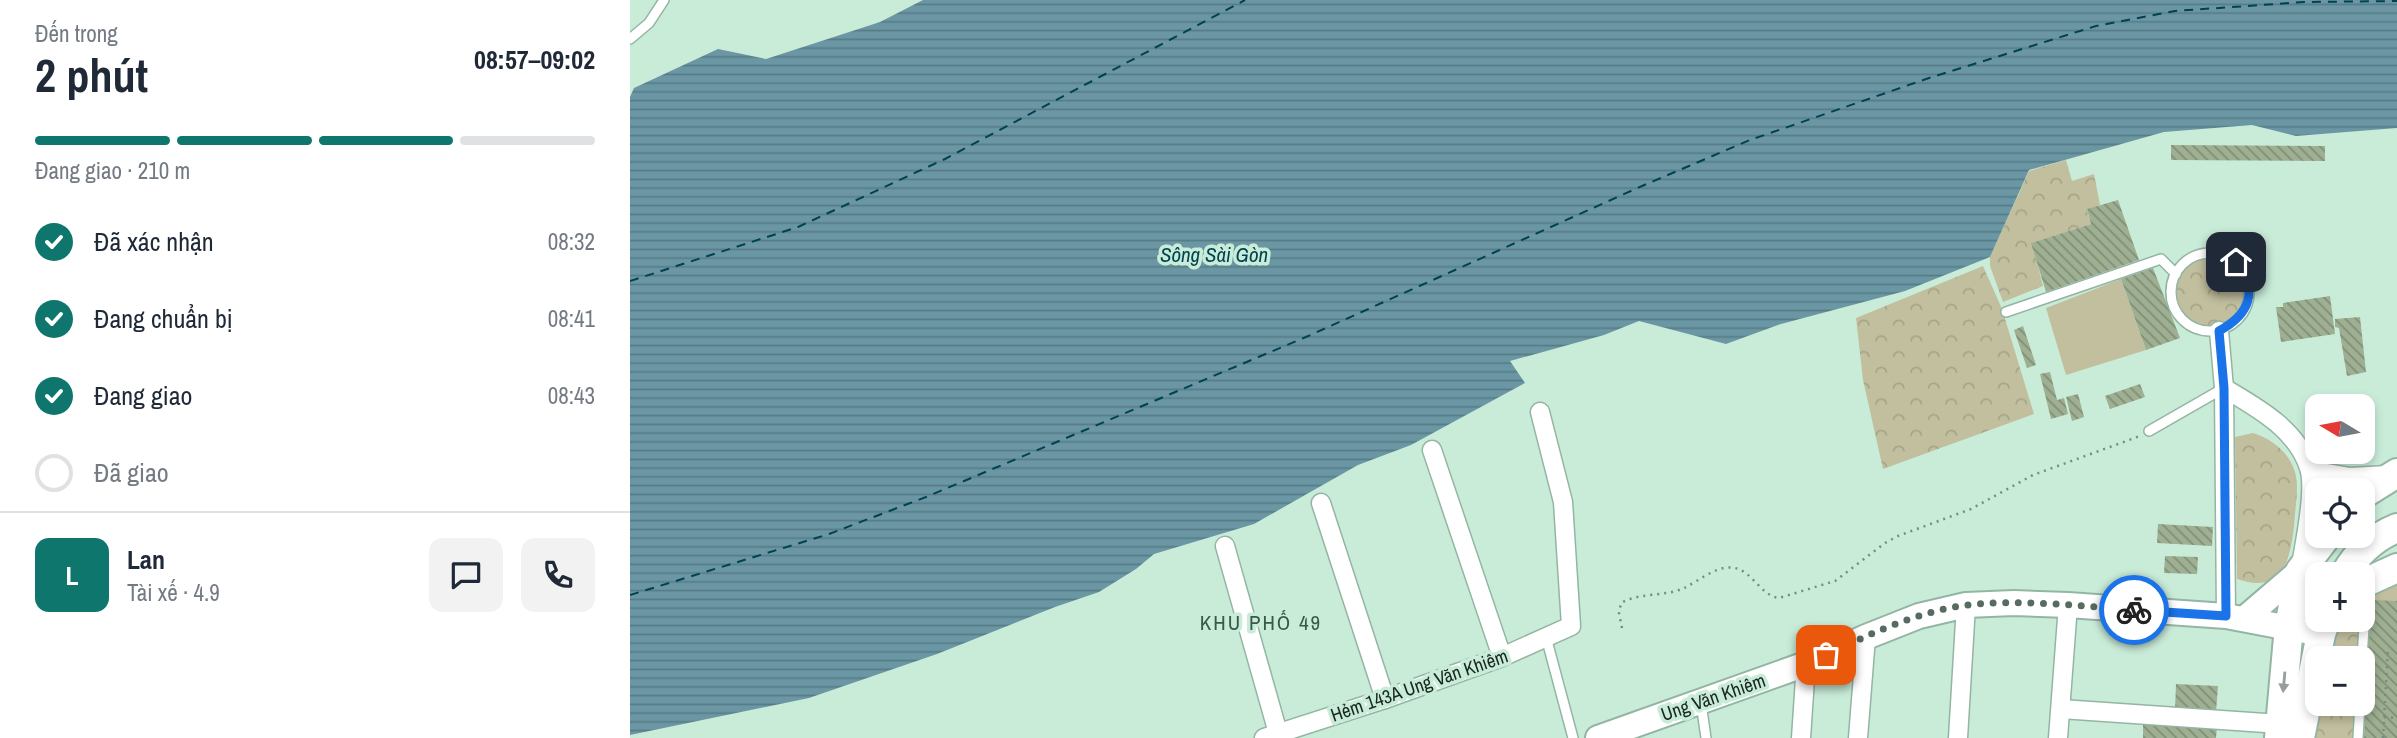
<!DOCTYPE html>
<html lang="vi">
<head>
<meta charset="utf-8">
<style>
  body { margin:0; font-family:"Archivo Narrow",sans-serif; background:#f2f2f3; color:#1f2937; height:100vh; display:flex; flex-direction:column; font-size:26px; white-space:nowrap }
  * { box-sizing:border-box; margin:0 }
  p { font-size:23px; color:#747a83 }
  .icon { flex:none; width:38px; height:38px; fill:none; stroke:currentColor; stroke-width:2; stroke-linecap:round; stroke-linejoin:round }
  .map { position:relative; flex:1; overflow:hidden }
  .details { display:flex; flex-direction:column; background:#fff; width:630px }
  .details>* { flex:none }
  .needle { width:46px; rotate:280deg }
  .buttons { position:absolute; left:1675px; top:394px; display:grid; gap:14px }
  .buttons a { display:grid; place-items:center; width:70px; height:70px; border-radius:14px; background:#fff; box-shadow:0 4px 10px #0003; font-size:35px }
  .pin { position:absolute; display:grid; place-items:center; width:60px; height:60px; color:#fff; margin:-30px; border-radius:14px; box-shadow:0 4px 10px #0006 }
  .courier { position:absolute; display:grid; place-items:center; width:70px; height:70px; margin:-35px; border:5px solid #1a73e8; border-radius:50%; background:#fff; color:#222; box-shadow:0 2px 9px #0007 }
  .headline em { font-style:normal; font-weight:700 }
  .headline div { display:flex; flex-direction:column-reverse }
  .headline { display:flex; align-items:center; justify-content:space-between; height:119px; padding:0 35px }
  h1 { font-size:46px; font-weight:700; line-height:52px }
  .bar { display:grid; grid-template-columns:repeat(4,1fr); gap:10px 7px; align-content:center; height:84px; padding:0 35px }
  .bar i { height:9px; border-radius:5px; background:#e0e1e3 }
  .bar .active { background:#0f766e }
  .bar p { grid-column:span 4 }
  .line { display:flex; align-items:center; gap:18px; padding:0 35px; border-top:2px solid #e0e1e3 }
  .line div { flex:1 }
  .round { display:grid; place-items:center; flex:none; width:74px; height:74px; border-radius:14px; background:#f2f2f3 }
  ol { padding:0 35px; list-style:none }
  li { display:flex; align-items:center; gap:21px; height:77px }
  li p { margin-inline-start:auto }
  li .icon { padding:7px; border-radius:50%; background:#0f766e; color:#fff; stroke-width:4 }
  li:last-child { color:#747a83 }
  li i { width:38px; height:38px; border:4px solid #e0e1e3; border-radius:50% }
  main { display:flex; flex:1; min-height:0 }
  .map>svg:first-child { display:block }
  .grass { fill:#c2bf9f }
  .forest { fill:url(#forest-crowns) }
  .water { fill:url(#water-rules) }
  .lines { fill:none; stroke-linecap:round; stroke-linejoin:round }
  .ferry { stroke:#004252; stroke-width:2; stroke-dasharray:9 7; stroke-linecap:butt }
  .building { fill:url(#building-back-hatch) }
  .service-casing { stroke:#94b5a3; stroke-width:12 }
  .minor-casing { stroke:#94b5a3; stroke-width:21 }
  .secondary-casing { stroke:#94b5a3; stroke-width:28 }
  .primary-casing { stroke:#94b5a3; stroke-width:32 }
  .path { stroke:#748d80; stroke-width:2.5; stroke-dasharray:2 5; stroke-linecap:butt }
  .service { stroke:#fff; stroke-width:9 }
  .minor { stroke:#fff; stroke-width:18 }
  .secondary { stroke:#fff; stroke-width:24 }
  .primary { stroke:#fff; stroke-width:28 }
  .oneway { fill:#989e9b }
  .done { stroke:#576c61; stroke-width:7; stroke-dasharray:0 12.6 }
  .route { stroke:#1a73e8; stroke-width:9 }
  .labels { text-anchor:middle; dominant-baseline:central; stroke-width:7; stroke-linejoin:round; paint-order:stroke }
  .street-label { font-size:19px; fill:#1a2720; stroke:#c9ecd9 }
  .water-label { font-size:21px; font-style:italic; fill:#004252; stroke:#c9ecd9 }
  .neighbourhood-label { font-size:21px; letter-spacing:2px; fill:#3a5849; stroke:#c9ecd9 }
</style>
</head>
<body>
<main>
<section class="details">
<div class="headline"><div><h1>2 phút</h1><p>Đến trong</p></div><em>08:57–09:02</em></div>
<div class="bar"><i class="active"></i><i class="active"></i><i class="active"></i><i></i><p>Đang giao · 210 m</p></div>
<ol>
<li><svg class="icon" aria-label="check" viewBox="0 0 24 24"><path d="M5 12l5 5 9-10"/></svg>Đã xác nhận<p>08:32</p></li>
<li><svg class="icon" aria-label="check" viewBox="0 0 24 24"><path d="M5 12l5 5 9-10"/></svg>Đang chuẩn bị<p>08:41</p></li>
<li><svg class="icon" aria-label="check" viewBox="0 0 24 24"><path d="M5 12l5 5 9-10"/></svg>Đang giao<p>08:43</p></li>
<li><i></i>Đã giao</li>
</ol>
<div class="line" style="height:126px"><b class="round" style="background:#0f766e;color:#fff">L</b><div><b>Lan</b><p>Tài xế · 4.9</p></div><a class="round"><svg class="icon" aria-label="chat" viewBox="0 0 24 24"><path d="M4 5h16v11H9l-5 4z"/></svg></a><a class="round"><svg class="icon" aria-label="phone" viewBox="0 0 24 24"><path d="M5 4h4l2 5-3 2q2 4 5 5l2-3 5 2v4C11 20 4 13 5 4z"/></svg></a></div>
</section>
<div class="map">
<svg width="1767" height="738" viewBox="0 0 1767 738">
  <defs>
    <pattern id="forest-crowns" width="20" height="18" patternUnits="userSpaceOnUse" patternTransform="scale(1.75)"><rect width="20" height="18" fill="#c2bf9f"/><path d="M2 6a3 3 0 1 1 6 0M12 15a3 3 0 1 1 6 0" fill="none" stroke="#a6a489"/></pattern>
    <pattern id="water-rules" width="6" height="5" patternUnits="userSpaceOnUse" patternTransform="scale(1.75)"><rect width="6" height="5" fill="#6b97a5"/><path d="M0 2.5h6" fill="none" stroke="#577b86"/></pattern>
    <pattern id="building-back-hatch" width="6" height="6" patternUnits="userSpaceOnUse" patternTransform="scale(1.75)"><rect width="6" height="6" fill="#9eaf92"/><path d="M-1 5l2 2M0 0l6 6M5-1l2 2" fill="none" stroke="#808e77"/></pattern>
  </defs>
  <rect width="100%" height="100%" fill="#c9ecd9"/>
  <polygon class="grass" points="1491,279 1516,350 1436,375 1416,308"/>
  <g class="forest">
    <polygon points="1436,160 1442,181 1464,174 1470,205 1457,210 1461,224 1402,243 1413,286 1373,302 1360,266 1360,257 1399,171"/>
    <circle cx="1580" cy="292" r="34"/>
    <polygon points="1353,266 1372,309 1404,414 1253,469 1233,380 1226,318"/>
    <path d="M1623,433C1642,439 1659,452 1665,472C1669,485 1666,502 1665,515C1662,552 1657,597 1607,579L1605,437Z"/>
    <polygon points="1767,577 1767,738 1683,738 1689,704 1732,704 1732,658 1698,658 1708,630 1715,620 1732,620 1733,597"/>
  </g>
  <polygon class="water" points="293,0 1767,0 1767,128 1666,136 1622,125 1534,132 1399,170 1360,257 1275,291 1151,324 1096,344 1009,321 974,335 880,361 895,383 781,445 728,465 624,524 524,554 506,569 469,592 425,607 307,654 179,698 0,735 0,97 4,88 88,49 136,59 250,22"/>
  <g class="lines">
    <g class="ferry">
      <polyline points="0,281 168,227 315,159 615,0"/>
      <polyline points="0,595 199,534 296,497 676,337 1012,186 1120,140 1299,78 1466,26 1545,11 1674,2 1767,1"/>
    </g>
  </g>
  <g class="building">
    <polygon points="1541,145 1695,146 1695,161 1541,160"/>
    <polygon points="1488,200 1509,260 1416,292 1401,243 1461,224 1457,209"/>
    <polygon points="1523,268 1550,338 1516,350 1491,279"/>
    <polygon points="1700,296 1705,334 1651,342 1646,307 1653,307 1653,303"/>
    <polygon points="1730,317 1736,372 1717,376 1709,328 1705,327 1705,319"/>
    <polygon points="1393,326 1406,365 1397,368 1384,330"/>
    <polygon points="1420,372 1427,400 1434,398 1438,414 1421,419 1410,374"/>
    <polygon points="1510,384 1515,397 1480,409 1475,396"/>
    <polygon points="1448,394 1454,417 1442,421 1436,397"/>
    <polygon points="1528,524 1583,527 1582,546 1527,543"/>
    <polygon points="1535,556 1568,557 1567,574 1534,573"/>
    <polygon points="1741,600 1767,601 1767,738 1734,738"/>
    <polygon points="1546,684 1588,686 1586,712 1545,710"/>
    <polygon points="1513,724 1587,727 1586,738 1513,738"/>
  </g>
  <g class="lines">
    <g class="service-casing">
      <g id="service">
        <polyline points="0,39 19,23 34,0"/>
        <circle cx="1580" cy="292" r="39"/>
        <polyline points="1376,312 1531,259 1546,274"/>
        <polyline points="1519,431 1594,388"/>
        <polyline points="916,637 943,738"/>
        <polyline points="1732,658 1735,612"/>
        <polyline points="1071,703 1076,738"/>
        <polyline points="1728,738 1730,704"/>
      </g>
    </g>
    <g class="minor-casing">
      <g id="minor">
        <polyline points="1589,331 1594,388 1596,616"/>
        <path d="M1594,388C1626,407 1667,429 1679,468C1686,489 1675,541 1671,565"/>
        <polyline points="802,450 872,657"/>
        <polyline points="1680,470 1720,477 1757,475"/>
        <polyline points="691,503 755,699"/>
        <polyline points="595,546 648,733"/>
        <polyline points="1431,709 1650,724"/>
        <polyline points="634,738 755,699 872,657 941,626 933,502 910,412"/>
        <polyline points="1171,738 1176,664"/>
        <polyline points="1228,738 1236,637"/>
        <polyline points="1328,738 1336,605"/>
        <polyline points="1428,738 1438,605"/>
      </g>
    </g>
    <g class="secondary-casing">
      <g id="secondary">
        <polyline points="1615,618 1670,571"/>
        <polyline points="968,738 1176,664 1236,637 1289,616 1336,605 1384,603 1438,605 1596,616 1691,634"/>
      </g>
    </g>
    <g class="primary-casing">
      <g id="primary">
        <polyline points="1732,495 1767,473"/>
        <path d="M1715,574C1727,553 1745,537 1767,528"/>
        <polyline points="1732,584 1767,568"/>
        <polyline points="1649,738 1659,626 1670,571 1697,536"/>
        <polyline points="1670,738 1691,634 1696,620"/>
      </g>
    </g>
    <g class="path">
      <path d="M992,628L989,613L991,603C1010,592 1035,597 1054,588C1069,581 1088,564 1105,568C1123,572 1130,595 1149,598L1205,581L1255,543L1268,536L1341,509L1403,475L1510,436"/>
      <polyline points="1754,717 1767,718"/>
      <polyline points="1753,738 1758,648"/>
    </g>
    <use href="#service" class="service"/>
    <use href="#minor" class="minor"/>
    <use href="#secondary" class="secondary"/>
    <use href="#primary" class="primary"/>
  </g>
  <defs><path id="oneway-solid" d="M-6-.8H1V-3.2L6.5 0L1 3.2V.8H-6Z" transform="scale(1.75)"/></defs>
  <use class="oneway" href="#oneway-solid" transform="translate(1654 682) rotate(95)"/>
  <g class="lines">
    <path class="done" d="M1196,655C1240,634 1288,611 1338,605C1393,599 1449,606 1504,610"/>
    <path class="route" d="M1504,610L1596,616L1594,388L1589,331C1620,314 1629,291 1606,262"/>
  </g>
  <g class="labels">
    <g class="street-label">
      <text transform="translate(789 685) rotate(-19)">Hẻm 143A Ung Văn Khiêm</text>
      <text transform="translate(1083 697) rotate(-19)">Ung Văn Khiêm</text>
    </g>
    <g class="water-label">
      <text x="584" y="254">Sông Sài Gòn</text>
    </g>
    <g class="neighbourhood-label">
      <text x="631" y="622">KHU PHỐ 49</text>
    </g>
  </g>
</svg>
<div class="buttons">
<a><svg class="needle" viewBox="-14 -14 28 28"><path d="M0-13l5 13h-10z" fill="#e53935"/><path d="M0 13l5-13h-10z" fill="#747a83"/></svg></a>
<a><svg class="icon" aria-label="locate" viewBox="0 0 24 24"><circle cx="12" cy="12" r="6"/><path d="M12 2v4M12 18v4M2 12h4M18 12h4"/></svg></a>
<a>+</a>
<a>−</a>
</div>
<div class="pin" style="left:1196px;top:655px;background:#ea580c"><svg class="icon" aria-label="bag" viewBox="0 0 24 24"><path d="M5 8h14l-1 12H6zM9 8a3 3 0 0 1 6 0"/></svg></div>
<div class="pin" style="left:1606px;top:262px;background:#1f2937"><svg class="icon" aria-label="home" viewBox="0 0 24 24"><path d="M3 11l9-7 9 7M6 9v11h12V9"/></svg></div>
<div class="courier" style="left:1504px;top:610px"><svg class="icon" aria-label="bike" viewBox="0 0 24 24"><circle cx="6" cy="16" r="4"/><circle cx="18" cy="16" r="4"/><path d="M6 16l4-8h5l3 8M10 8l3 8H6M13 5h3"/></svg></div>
</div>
</main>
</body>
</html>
